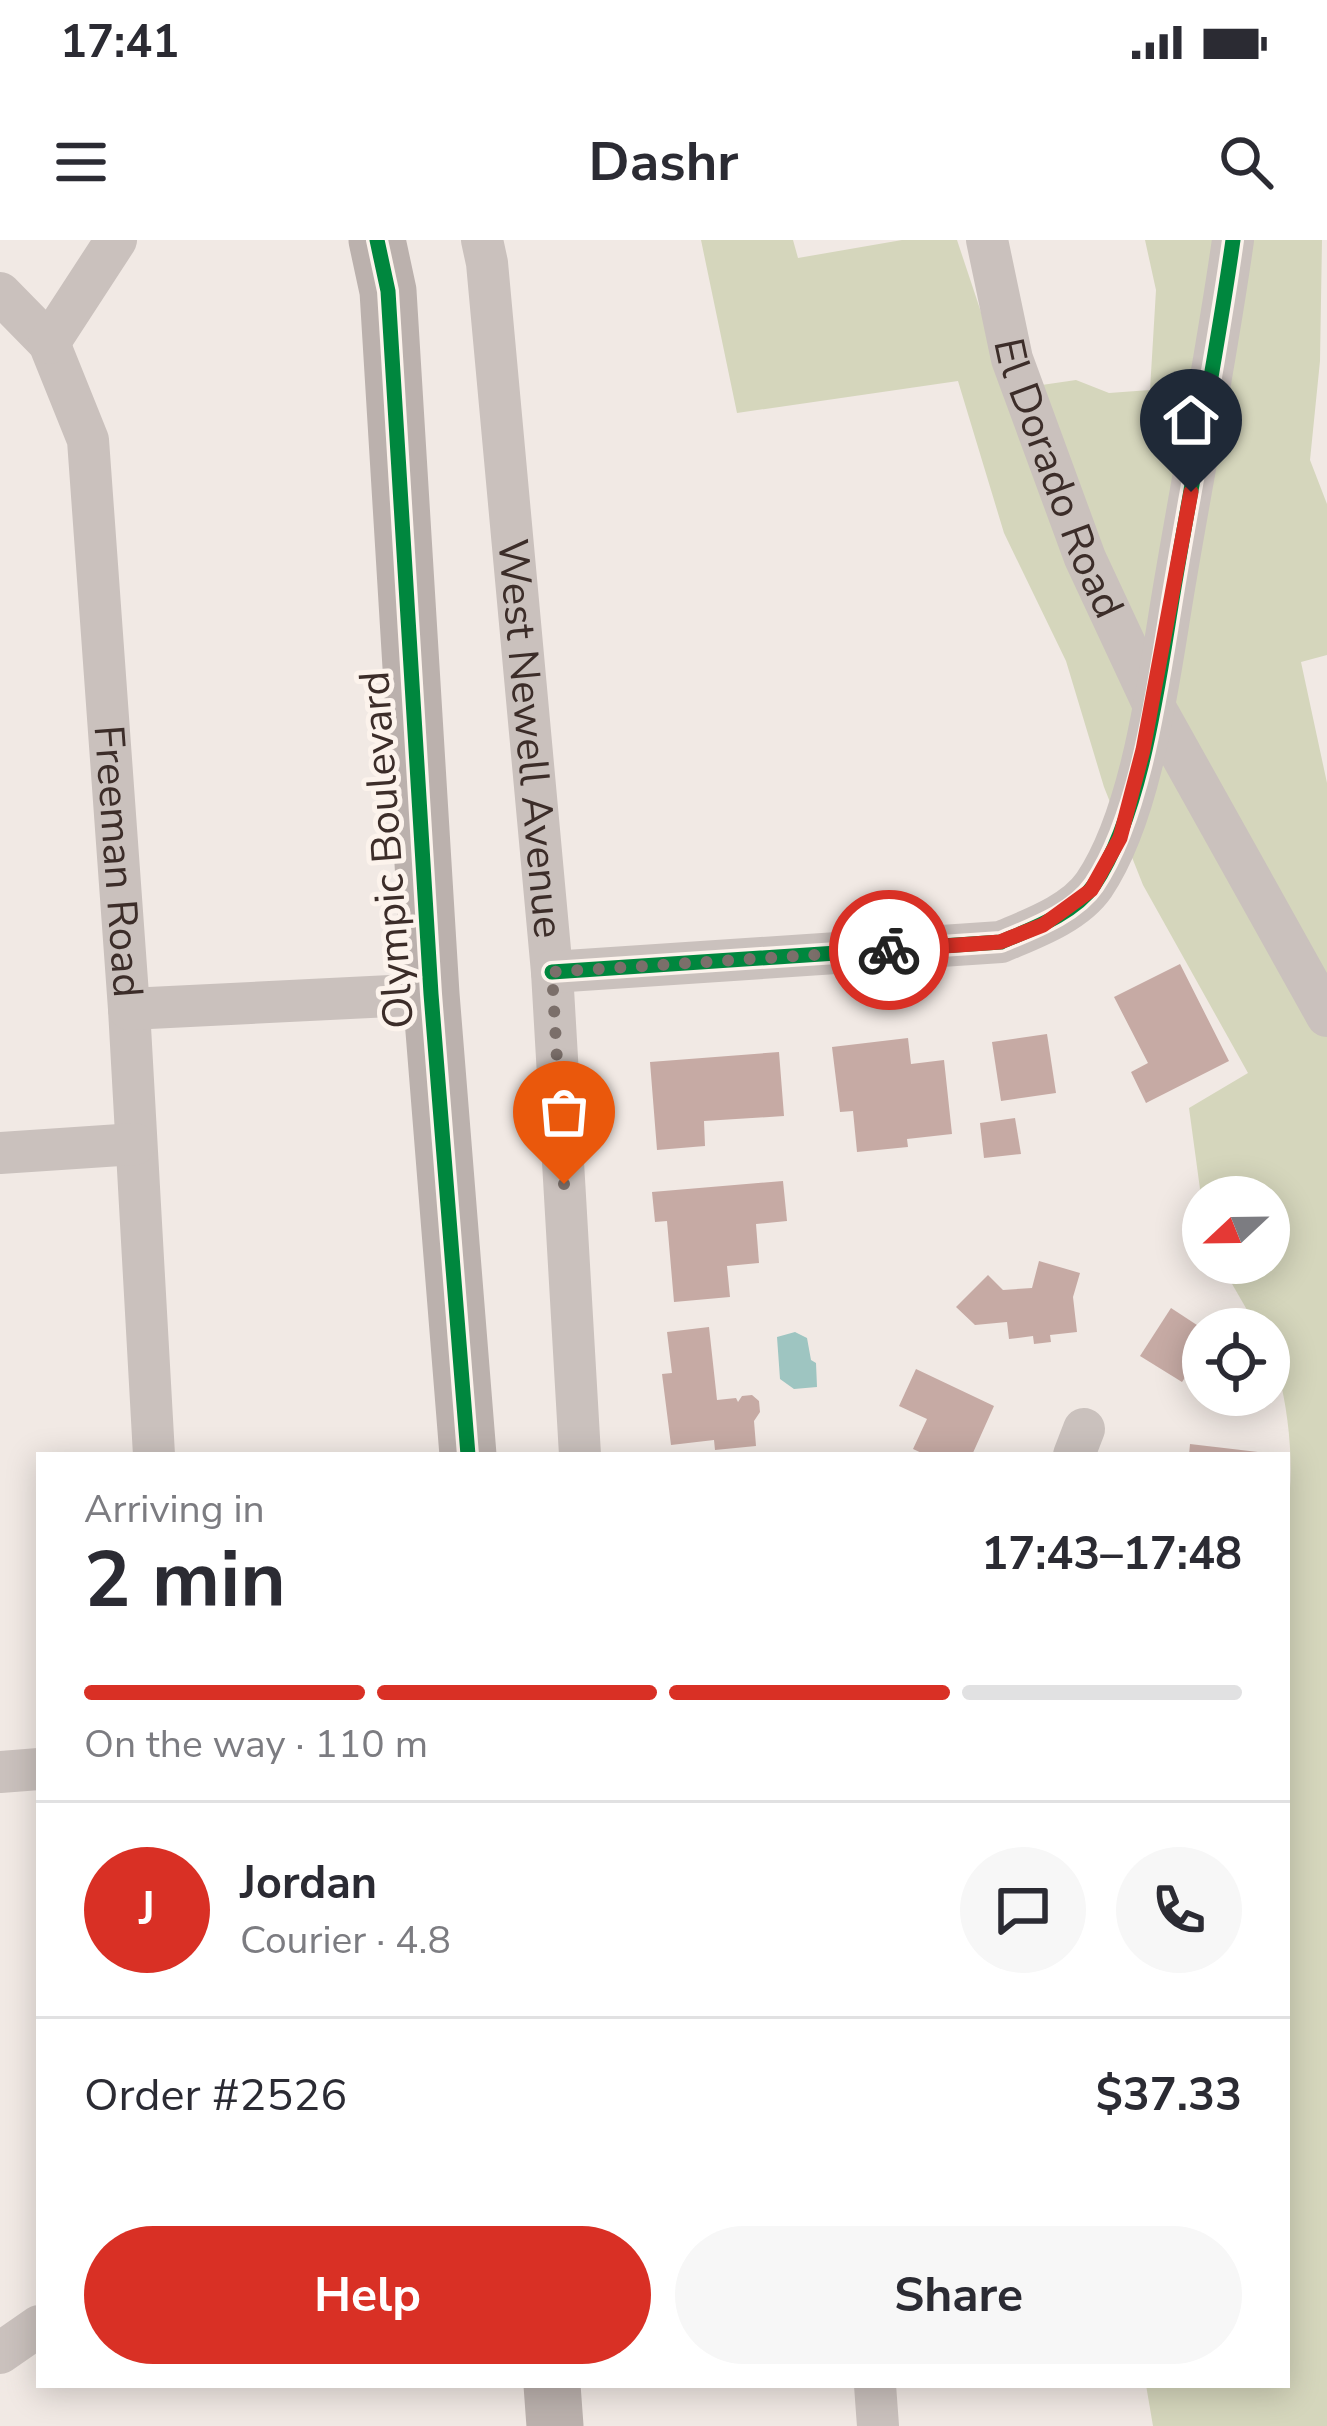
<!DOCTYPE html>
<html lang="en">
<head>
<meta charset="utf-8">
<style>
  body { margin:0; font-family:"Nunito Sans",sans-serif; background:#f7f7f7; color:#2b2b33; height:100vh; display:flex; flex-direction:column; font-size:45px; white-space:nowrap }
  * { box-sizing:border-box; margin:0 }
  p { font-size:39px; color:#7c7c81 }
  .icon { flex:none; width:66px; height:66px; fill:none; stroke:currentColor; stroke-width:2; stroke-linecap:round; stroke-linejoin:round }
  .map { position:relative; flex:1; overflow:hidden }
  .panel { position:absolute; left:36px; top:1212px; width:1254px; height:936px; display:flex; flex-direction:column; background:#fff; border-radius:0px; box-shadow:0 6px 30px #0003 }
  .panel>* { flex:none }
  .needle { width:78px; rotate:248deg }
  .fabs { position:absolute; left:1182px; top:936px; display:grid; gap:24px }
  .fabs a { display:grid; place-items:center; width:108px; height:108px; border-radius:50%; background:#fff; box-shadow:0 6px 30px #0003; font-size:60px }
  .pin { position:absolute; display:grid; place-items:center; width:102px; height:102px; color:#fff; margin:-123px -51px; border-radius:50% 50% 50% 0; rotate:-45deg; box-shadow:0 0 12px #0007 }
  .pin .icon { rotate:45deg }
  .courier { position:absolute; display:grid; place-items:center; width:120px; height:120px; margin:-60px; border:9px solid #d93025; border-radius:50%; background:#fff; color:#222; box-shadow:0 3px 15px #0007 }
  .overview em { font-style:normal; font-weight:700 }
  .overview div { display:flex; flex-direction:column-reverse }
  .overview { display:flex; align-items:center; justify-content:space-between; height:204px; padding:0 48px }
  h1 { font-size:78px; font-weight:700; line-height:90px }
  .bar { display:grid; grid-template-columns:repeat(4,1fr); gap:18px 12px; align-content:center; height:144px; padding:0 48px }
  .bar i { height:15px; border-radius:9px; background:#e1e1e2 }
  .bar .active { background:#d93025 }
  .bar p { grid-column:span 4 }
  .line { display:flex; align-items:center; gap:30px; padding:0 48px; border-top:3px solid #e1e1e2 }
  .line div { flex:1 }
  .round { display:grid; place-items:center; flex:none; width:126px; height:126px; border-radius:63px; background:#f7f7f7 }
  .action { display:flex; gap:24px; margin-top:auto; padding:24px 48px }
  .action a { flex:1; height:138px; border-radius:72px; background:#d93025; color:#fff; font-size:48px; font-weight:700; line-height:138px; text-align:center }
  .action a+a { background:#f7f7f7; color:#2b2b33 }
  .status { display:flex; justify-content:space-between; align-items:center; height:84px; padding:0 60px; background:#fff; direction:ltr }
  .status svg { height:33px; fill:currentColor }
  header { display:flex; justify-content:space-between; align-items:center; height:156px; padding:0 48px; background:#fff; font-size:54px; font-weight:700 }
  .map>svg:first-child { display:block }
  .green { fill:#d5d6bc }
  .water { fill:#9ec5c1 }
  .building { fill:#c6aaa4 }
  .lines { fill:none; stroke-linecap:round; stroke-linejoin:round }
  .street { stroke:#cac1bd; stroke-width:42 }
  .secondary { stroke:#bbb1ad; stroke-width:57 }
  .cycleway-casing { stroke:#fcf3ec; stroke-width:22 }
  .cycleway { stroke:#00873e; stroke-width:15 }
  .done { stroke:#7b6f6a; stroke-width:12; stroke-dasharray:0 21.6 }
  .route { stroke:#d93025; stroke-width:15 }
  .labels { text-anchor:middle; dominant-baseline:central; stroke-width:10; stroke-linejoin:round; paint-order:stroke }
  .street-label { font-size:42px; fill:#3c2d29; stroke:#fcf3ec }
</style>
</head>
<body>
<div class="status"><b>17:41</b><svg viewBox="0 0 49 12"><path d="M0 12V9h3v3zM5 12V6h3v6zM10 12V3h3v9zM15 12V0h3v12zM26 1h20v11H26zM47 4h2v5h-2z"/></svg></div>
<header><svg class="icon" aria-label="menu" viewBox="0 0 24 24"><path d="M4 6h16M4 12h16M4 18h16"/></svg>Dashr<svg class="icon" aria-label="search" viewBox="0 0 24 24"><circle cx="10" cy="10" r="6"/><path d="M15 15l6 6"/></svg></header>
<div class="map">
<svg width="1327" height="2186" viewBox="0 0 1327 2186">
  <rect width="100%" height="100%" fill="#f1e9e4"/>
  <path class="green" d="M701,0H793L798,18L902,0H957L1007,150L1076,140L1109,153L1150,150L1156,50L1145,0H1322L1320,121L1310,220L1327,264V415L1301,422L1327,543V2186H1153L1146,2145H1287V1271C1295,1233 1289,1174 1279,1136C1274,1118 1269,1108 1269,1089H1258L1220,1023H1269V957H1203V971L1189,868L1248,833L1143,645L1104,547L1066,421L1004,293L958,141L737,173Z"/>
  <polygon class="water" points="795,1092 807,1098 811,1120 816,1123 817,1147 794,1149 780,1139 777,1097"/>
  <g class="building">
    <polygon points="1180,724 1229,821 1146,863 1131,832 1148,823 1114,757"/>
    <polygon points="1047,794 1056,853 1001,861 992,802"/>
    <polygon points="908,798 911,824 944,820 952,894 907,899 908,907 857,912 853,871 840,872 832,807"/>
    <polygon points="779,812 784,876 704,881 705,906 657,910 650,822"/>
    <polygon points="1015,878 1021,914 984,918 980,883"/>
    <polygon points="783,941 787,981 756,984 759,1023 727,1026 730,1057 674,1062 667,981 655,982 652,952"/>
    <polygon points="1039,1021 1080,1033 1073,1057 1077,1092 1050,1095 1051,1102 1034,1104 1033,1096 1009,1099 1007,1082 975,1085 956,1067 988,1035 1003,1050 1032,1048"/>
    <polygon points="1171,1068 1203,1089 1203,1110 1182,1142 1140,1116"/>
    <polygon points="709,1087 717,1160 736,1158 738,1162 742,1156 752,1155 759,1161 760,1172 754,1181 756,1206 715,1210 714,1200 671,1205 662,1134 672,1133 667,1092"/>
    <polygon points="916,1129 994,1166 972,1215 926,1215 913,1209 927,1179 899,1166"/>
    <polygon points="1190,1204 1258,1212 1258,1215 1189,1215"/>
  </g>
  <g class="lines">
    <g class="street">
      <path id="s1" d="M482,0L487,23L552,732L580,1215"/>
      <path id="s2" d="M987,0L1012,119L1085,318L1154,466L1327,776"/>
      <path id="s3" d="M0,53L49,103L88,200L129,769L154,1215"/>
      <polyline points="49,103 116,0"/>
      <path d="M552,732L1001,702C1031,689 1074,674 1094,645C1145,569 1160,427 1176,336C1195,224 1217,113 1233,0"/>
      <polyline points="129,769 431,754"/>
      <polyline points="0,913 135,904"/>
      <polyline points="1074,1215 1084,1189"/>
      <polyline points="0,1532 39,1529"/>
      <polyline points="0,2113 39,2086"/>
      <polyline points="875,2145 878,2186"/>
    </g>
    <g class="secondary">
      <polyline points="377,0 388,51 431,754 468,1215"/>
      <polyline points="552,2145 555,2186"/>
    </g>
    <g class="cycleway-casing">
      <g id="cycleway">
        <polyline points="377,0 388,51 431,754 468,1215"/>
        <path d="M552,732L1001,702C1031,689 1074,674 1094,645C1145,569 1160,427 1176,336C1195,224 1217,113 1233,0"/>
      </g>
    </g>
    <use href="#cycleway" class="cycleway"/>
  </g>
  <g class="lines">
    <polyline class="done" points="564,944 552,732 889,710"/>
    <polyline class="route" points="889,710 1000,702 1043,685 1091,650 1120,598 1143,510 1191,252"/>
  </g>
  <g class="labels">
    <g class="street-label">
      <text stroke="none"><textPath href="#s2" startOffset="249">El Dorado Road</textPath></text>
      <text stroke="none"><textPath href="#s1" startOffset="501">West Newell Avenue</textPath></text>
      <text transform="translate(387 610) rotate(-94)">Olympic Boulevard</text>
      <text stroke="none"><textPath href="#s3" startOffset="597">Freeman Road</textPath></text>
    </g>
  </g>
</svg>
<div class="fabs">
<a><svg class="needle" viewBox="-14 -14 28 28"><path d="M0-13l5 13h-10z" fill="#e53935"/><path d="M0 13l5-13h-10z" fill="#7c7c81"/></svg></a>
<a><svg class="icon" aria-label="locate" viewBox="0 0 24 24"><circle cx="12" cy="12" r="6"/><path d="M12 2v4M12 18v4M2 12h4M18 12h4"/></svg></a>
</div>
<div class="pin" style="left:564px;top:944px;background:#ea580c"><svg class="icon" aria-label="bag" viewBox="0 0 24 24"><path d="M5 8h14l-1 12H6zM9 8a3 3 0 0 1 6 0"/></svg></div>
<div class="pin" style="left:1191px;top:252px;background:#1f2937"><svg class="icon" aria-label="home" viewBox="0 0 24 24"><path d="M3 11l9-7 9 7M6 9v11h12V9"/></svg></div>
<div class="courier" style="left:889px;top:710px"><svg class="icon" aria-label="bike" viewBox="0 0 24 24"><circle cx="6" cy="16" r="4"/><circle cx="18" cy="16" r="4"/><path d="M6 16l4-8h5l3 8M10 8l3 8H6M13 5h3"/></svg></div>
<section class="panel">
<div class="overview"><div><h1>2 min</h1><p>Arriving in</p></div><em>17:43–17:48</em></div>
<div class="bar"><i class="active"></i><i class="active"></i><i class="active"></i><i></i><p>On the way · 110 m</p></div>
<div class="line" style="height:216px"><b class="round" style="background:#d93025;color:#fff">J</b><div><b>Jordan</b><p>Courier · 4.8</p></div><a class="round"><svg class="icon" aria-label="chat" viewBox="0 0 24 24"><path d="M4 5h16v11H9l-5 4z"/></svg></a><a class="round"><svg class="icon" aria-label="phone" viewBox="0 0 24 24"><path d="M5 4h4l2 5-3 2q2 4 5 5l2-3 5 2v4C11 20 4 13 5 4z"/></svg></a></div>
<div class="line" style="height:156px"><div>Order #2526</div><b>$37.33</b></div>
<div class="action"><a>Help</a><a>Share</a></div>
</section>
</div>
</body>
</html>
